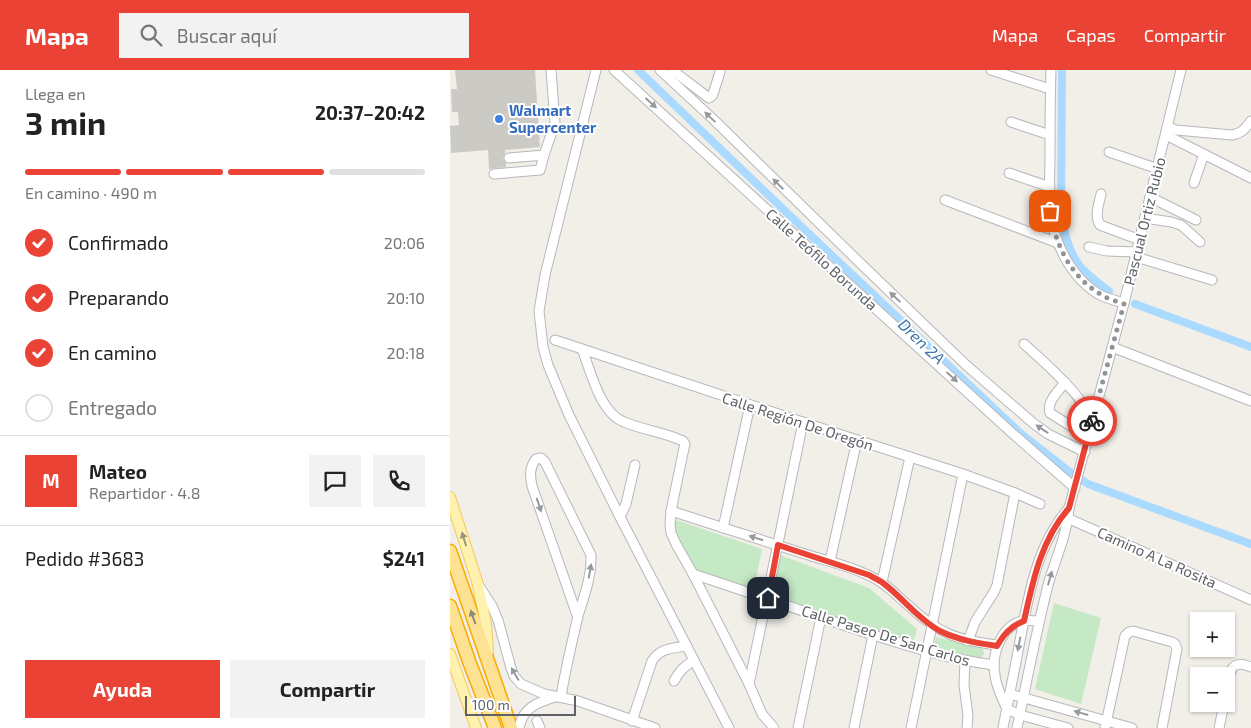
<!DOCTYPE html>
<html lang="es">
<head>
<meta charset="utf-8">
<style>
  body { margin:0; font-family:"Exo 2",sans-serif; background:#f2f2f2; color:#222; height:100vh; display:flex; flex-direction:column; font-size:19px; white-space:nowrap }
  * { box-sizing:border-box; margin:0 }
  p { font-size:16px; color:#767676 }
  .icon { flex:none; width:28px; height:28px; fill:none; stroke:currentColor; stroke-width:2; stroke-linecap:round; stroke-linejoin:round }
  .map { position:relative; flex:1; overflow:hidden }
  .side { display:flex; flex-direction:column; background:#fff; width:450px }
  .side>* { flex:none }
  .buttons { position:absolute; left:740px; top:542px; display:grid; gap:10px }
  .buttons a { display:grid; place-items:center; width:45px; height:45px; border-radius:0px; background:#fff; box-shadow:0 1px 4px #0004; font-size:25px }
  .scale { position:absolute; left:15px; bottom:12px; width:111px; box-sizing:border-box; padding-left:5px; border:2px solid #5f6368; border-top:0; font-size:14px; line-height:18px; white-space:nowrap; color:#5f6368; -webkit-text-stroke:4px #fff; paint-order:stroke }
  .pin { position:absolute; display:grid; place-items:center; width:42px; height:42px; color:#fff; margin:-21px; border-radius:10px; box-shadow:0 2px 8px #0006 }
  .courier { position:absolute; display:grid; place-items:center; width:50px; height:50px; margin:-25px; border:4px solid #ea4335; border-radius:50%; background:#fff; color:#222; box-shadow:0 1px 6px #0007 }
  .summary em { font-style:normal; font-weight:700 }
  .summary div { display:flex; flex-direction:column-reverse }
  .summary { display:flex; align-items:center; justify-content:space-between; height:85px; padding:0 25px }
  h1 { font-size:32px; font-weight:700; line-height:38px }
  .bar { display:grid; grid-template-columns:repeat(4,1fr); gap:8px 5px; align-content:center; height:60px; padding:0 25px }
  .bar i { height:6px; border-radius:4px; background:#e0e0e0 }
  .bar .on { background:#ea4335 }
  .bar p { grid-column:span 4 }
  .line { display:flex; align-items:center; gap:12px; padding:0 25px; border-top:1px solid #e0e0e0 }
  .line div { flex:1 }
  .round { display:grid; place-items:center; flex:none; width:52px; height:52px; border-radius:0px; background:#f2f2f2 }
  ol { padding:0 25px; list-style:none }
  li { display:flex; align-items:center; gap:15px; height:55px }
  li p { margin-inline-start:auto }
  li .icon { padding:5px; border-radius:50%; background:#ea4335; color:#fff; stroke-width:4 }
  li:last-child { color:#767676 }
  li i { width:28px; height:28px; border:2px solid #e0e0e0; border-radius:50% }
  .cta { display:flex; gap:10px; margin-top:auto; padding:10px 25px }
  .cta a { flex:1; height:58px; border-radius:0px; background:#ea4335; color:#fff; font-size:20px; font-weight:700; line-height:58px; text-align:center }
  .cta a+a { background:#f2f2f2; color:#222 }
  header { display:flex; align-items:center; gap:30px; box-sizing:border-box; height:70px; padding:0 25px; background:#ea4335; color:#fff }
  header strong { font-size:24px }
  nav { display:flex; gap:28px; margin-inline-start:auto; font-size:18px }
  .search { width:350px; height:45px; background:#f2f2f2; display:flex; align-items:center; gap:12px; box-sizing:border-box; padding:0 18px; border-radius:0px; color:#767676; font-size:19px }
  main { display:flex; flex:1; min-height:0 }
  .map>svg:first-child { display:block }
  .green { fill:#c5e8c5 }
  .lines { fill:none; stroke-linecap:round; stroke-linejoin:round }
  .canal { stroke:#aadaff; stroke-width:8 }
  .building { fill:#cccac5 }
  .minor-casing { stroke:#b5b8bc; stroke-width:11 }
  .major-casing { stroke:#f2c960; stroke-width:12 }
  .highway-casing { stroke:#f9ab00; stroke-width:15 }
  .minor { stroke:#fff; stroke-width:9 }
  .major { stroke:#fff2af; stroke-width:10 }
  .highway { stroke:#fde293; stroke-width:12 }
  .oneway { fill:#979a9d }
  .oneway2 { fill:#979581 }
  .oneway3 { fill:#8e8975 }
  .done { stroke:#929495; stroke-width:5; stroke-dasharray:0 9 }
  .route { stroke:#ea4335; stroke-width:6 }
  .shop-dot { fill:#3f7fe0; stroke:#fff; stroke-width:2 }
  .labels { text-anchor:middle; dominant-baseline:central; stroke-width:4; stroke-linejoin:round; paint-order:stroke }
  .shop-label { font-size:15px; font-weight:bold; fill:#366cbe; stroke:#fff; text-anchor:start }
  .street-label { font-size:15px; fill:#5f6368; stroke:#fff }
  .water-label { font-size:16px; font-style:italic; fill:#4174aa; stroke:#fff }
</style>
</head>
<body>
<header>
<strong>Mapa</strong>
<div class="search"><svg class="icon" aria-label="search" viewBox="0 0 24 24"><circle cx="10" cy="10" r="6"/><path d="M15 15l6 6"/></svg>Buscar aquí</div>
<nav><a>Mapa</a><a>Capas</a><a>Compartir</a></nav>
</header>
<main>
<section class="side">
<div class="summary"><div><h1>3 min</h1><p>Llega en</p></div><em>20:37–20:42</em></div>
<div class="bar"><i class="on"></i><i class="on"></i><i class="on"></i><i></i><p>En camino · 490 m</p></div>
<ol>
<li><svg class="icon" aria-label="check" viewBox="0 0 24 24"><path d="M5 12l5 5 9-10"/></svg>Confirmado<p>20:06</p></li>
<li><svg class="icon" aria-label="check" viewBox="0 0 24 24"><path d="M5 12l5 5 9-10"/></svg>Preparando<p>20:10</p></li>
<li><svg class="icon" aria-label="check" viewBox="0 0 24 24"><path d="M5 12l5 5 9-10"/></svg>En camino<p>20:18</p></li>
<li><i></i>Entregado</li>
</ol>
<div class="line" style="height:90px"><b class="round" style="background:#ea4335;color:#fff">M</b><div><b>Mateo</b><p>Repartidor · 4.8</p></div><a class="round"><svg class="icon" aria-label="chat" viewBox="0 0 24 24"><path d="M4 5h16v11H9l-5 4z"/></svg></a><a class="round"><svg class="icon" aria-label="phone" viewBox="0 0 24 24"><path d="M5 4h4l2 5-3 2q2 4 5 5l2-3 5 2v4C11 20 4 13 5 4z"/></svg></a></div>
<div class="line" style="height:65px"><div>Pedido #3683</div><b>$241</b></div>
<div class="cta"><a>Ayuda</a><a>Compartir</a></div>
</section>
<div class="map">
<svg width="801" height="658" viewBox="0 0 801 658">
  <rect width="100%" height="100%" fill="#f1efe8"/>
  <g class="green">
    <polygon points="220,448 312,479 304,519 238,498"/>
    <polygon points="322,482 419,518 467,559 463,573 315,523"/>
    <polygon points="604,533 651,548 631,634 585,619"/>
    <polygon points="486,567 533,579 534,584 531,588 484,578"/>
  </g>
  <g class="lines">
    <g class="canal">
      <polyline points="188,0 357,162 570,363 617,400 638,414 801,474"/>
      <path d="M612,0L611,141C614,160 617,179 629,195C637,205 648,213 659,221"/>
      <polyline points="685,234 801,277"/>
    </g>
  </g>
  <polygon class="building" points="5,0 85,0 90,77 55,80 55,83 53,89 56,93 56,97 39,99 38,80 1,83 0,56 9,55 8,42 2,42 1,19 7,19"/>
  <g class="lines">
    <g class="minor-casing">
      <g id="minor">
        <polyline points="146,0 95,205 89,241 93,277 98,295 119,345 170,447 279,658"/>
        <polyline points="164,0 562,363 625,418"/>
        <polyline points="210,0 263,49 407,190 516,295 583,353 598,364 635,382"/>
        <polyline points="222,0 259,28 262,26 263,24 270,2 270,0"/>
        <polyline points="541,0 600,19"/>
        <path d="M601,0C600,29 600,59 600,88C600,105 598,124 600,141C604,174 622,210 652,226C659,229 667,231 674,233"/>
        <polyline points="561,52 600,65"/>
        <path d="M718,57L726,60L782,65C792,63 795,59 801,51"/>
        <polyline points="716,65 801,108"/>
        <polyline points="659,82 708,99"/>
        <polyline points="59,88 94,85 105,53 101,0"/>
        <polyline points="559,103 600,117"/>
        <polyline points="44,104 90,100 94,85"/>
        <polyline points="744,113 754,84"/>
        <path d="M651,124C649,134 644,146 650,155L690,170"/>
        <polyline points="700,127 746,150"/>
        <polyline points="495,130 608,173"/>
        <polyline points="695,148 721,152 731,155 750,172"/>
        <polyline points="639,177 657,181 687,182"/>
        <polyline points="686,187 762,210"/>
        <polyline points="105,270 407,370 513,404 565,423 590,434"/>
        <path d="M574,274C583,282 634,327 633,337C632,342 626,353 624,358"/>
        <polyline points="662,277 801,331"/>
        <path d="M132,279C141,302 150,343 174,352C193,360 214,362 233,371L235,374L234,378L221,441L220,454L221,463L226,474L243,504L299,614L312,644L324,658"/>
        <path d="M615,312C609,321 596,332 600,343L627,360L639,363"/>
        <path d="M221,441C266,455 310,470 355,484C377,491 400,496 420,506C436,513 446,525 459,536C489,564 507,570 547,575"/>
        <polyline points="170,447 176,434 185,395"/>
        <polyline points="615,447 801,530"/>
        <polyline points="273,458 300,335"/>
        <polyline points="380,491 407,370"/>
        <path d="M243,504C295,521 347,539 399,557C446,572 494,589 544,595"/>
        <polyline points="432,512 460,387"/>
        <polyline points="29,516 42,536 48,550 61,598 64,606 71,614 94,624 128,631 205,658"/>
        <path d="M589,551C584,551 578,550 573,551C551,555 541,586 545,605C546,617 552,628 557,639L570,645L618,658"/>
        <polyline points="518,571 525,552 544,522 547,515 565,423"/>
        <polyline points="515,591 514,615 518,646 517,658"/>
        <path d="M224,611C230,600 234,597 244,590"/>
        <polyline points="299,614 353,352"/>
        <path d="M776,621L781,600C786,592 793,594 801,597"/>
        <polyline points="560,624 682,658"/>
        <path d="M111,627C115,600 122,573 128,546C134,526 142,506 141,485L95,392L91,388L86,389C79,398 80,406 82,416L128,548"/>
        <polyline points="87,651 90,658"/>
        <path d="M182,651L202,591C210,578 223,578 237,576"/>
        <path d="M69,658C73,637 87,633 105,627"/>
        <polyline points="348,658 371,547"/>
        <polyline points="404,658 423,565"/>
        <polyline points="461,658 513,404"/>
        <path d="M553,658C558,631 564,603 569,576C578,528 586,475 619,438"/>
        <path d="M567,658C577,610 586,563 598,515C605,490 617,465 619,438L674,233L731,0"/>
        <polyline points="655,658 675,566 679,562 683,561 722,572 725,574 727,579 712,658"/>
        <polyline points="769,658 774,634"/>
      </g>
    </g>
    <g class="major-casing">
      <g id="major">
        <polyline points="0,427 27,511 36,554 38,582"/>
        <polyline points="0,584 26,658"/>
      </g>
    </g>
    <g class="highway-casing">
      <g id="highway">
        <polyline points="0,481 61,658"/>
        <polyline points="0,536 20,594 45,658"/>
      </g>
    </g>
    <use href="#minor" class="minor"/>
    <use href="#major" class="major"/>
    <use href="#highway" class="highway"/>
  </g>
  <defs><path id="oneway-solid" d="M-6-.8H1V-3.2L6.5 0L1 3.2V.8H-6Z" transform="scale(1.25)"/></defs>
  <g class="oneway">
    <use href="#oneway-solid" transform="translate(201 33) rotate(42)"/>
    <use href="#oneway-solid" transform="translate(260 47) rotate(-137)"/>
    <use href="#oneway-solid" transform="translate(328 114) rotate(-135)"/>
    <use href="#oneway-solid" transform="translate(445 227) rotate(-137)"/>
    <use href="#oneway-solid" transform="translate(502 307) rotate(42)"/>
    <use href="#oneway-solid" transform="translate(592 359) rotate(-146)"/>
    <use href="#oneway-solid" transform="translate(89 435) rotate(71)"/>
    <use href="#oneway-solid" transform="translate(306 468) rotate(-162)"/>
    <use href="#oneway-solid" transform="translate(140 501) rotate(-80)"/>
    <use href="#oneway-solid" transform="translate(600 508) rotate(-74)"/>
    <use href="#oneway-solid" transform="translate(569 574) rotate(101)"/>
    <use href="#oneway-solid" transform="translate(65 604) rotate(-120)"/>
    <use href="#oneway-solid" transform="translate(631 643) rotate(-164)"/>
  </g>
  <use class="oneway2" href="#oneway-solid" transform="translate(14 469) rotate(-107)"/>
  <use class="oneway3" href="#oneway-solid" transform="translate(23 547) rotate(-109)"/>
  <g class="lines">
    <path class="done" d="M600,141C605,174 621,208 652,225C658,229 666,231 674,234L642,351"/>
    <path class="route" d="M318,528L328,475L419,505C424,508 429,510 433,513C453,528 468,549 490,561C508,570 528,573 547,576C554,564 561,556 574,551C583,510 591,470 619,438L642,351"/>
  </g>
  <circle class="shop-dot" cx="49" cy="49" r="5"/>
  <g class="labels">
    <g class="shop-label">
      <text x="59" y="40">Walmart<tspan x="59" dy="17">Supercenter</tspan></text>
    </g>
    <g class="street-label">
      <text transform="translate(694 151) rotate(-76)">Pascual Ortiz Rubio</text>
      <text transform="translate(372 189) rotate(42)">Calle Teófilo Borunda</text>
      <text transform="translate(348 351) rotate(18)">Calle Región De Oregón</text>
      <text transform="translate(707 487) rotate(24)">Camino A La Rosita</text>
      <text transform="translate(436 565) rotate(17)">Calle Paseo De San Carlos</text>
    </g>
    <g class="water-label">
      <text transform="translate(472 271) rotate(44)">Dren 2A</text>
    </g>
  </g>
</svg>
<div class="buttons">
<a>+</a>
<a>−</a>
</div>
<div class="scale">100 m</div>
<div class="pin" style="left:600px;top:141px;background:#ea580c"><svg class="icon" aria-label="bag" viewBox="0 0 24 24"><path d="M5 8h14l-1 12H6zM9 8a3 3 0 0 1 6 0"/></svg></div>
<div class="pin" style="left:318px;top:528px;background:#1f2937"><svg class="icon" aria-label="home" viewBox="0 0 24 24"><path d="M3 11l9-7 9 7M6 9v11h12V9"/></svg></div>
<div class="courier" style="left:642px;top:351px"><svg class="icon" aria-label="bike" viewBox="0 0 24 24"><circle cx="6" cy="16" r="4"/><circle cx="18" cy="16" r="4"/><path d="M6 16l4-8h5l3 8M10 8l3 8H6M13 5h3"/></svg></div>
</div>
</main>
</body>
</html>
